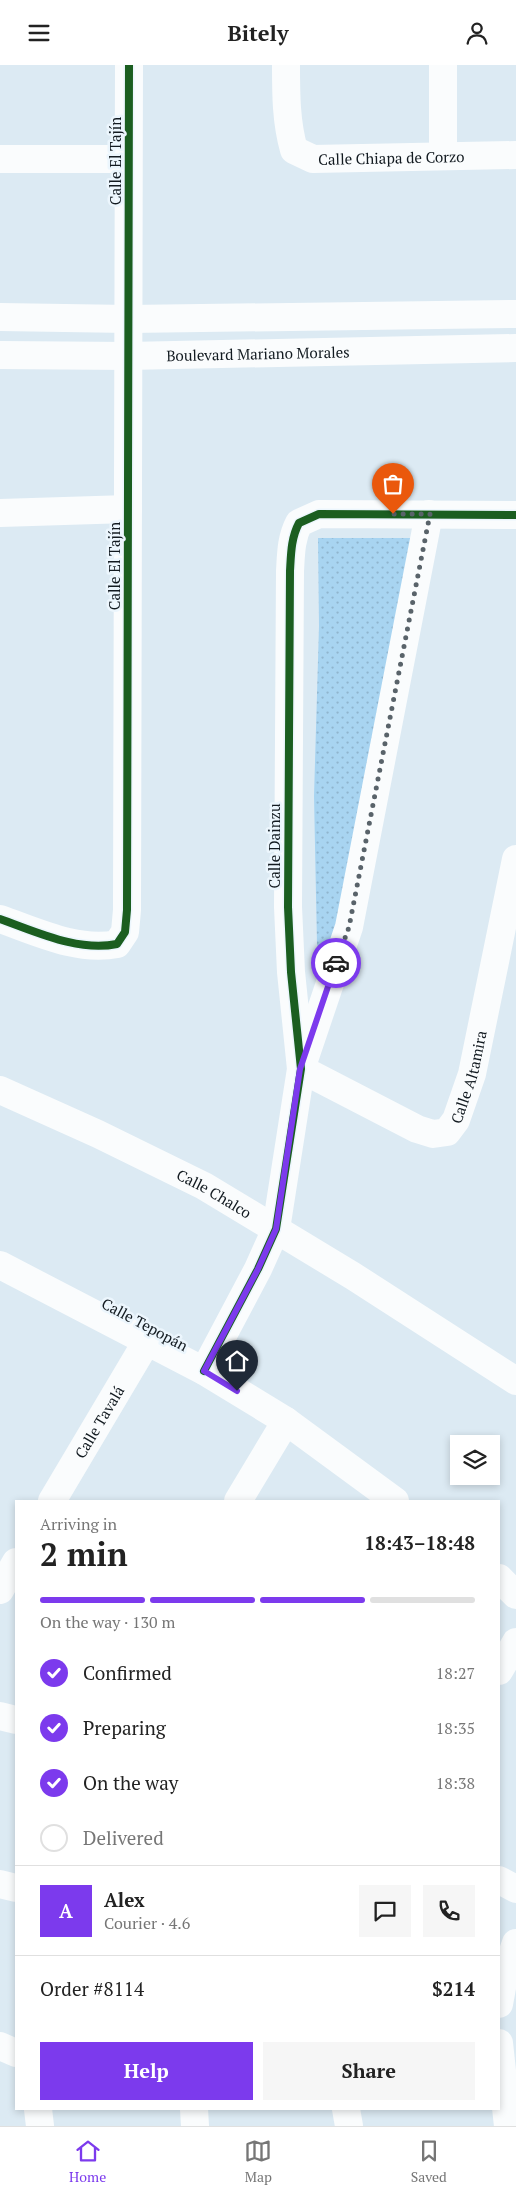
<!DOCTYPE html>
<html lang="en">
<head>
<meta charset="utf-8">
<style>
  body { margin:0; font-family:"PT Serif",serif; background:#f6f6f6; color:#222; height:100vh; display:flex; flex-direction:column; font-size:19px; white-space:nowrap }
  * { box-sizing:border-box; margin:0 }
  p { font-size:16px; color:#767676 }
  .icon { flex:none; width:28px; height:28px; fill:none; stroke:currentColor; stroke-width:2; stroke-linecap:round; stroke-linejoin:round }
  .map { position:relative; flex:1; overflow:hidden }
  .drawer { position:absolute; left:15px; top:1435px; width:485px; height:610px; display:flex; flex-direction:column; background:#fff; border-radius:0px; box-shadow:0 2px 8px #0003 }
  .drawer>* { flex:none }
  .fabs { position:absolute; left:450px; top:1370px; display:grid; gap:10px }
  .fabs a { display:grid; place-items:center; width:50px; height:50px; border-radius:0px; background:#fff; box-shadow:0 2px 8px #0003; font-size:25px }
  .pin { position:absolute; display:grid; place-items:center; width:42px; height:42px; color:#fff; margin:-51px -21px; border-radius:50% 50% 50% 0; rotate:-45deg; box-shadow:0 0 5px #0007 }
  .pin .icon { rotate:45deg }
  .courier { position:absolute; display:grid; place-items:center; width:50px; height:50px; margin:-25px; border:4px solid #7c3aed; border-radius:50%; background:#fff; color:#222; box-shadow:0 1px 6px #0007 }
  .headline em { font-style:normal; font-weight:700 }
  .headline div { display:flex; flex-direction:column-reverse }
  .headline { display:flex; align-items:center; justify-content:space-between; height:85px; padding:0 25px }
  h1 { font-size:32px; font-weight:700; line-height:38px }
  .bar { display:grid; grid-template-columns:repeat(4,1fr); gap:8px 5px; align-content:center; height:60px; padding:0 25px }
  .bar i { height:6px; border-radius:4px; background:#e0e0e0 }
  .bar .active { background:#7c3aed }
  .bar p { grid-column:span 4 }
  .line { display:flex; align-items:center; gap:12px; padding:0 25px; border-top:1px solid #e0e0e0 }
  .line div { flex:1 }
  .round { display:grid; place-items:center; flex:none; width:52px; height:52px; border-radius:0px; background:#f6f6f6 }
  ol { padding:0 25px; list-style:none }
  li { display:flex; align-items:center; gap:15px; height:55px }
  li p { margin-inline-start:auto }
  li .icon { padding:5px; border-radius:50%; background:#7c3aed; color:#fff; stroke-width:4 }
  li:last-child { color:#767676 }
  li i { width:28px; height:28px; border:2px solid #e0e0e0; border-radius:50% }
  .cta { display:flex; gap:10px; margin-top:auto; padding:10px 25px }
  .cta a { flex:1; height:58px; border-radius:0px; background:#7c3aed; color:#fff; font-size:20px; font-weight:700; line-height:58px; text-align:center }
  .cta a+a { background:#f6f6f6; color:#222 }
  header { display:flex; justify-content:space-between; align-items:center; height:65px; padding:0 25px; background:#fff; font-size:22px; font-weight:700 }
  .tabs { display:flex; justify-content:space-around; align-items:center; height:70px; border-top:1px solid #e0e0e0; background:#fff; font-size:14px; color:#767676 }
  .tabs a { display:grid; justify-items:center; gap:2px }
  .tabs .active { color:#7c3aed }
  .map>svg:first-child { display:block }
  .park { fill:url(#park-dots) }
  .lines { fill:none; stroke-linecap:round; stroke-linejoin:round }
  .minor { stroke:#fafcfd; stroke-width:28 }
  .tertiary { stroke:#fafcfd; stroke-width:28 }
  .cycleway-casing { stroke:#ecf6fd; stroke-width:11 }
  .cycleway { stroke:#1b5e20; stroke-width:8 }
  .done { stroke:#59636a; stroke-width:5; stroke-dasharray:0 9 }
  .route { stroke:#7c3aed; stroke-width:6 }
  .labels { text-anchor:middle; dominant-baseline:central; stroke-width:5; stroke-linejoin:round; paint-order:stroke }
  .street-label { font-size:15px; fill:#121a20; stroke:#ecf6fd }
</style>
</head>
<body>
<header><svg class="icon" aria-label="menu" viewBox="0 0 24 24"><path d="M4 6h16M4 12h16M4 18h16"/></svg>Bitely<svg class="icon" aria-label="person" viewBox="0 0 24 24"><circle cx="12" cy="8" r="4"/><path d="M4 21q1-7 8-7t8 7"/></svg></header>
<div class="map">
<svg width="516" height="2061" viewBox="0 0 516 2061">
  <defs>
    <pattern id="park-dots" width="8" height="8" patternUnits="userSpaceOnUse" patternTransform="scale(1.25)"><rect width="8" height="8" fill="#a8d4f1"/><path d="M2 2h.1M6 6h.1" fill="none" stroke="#90b5ce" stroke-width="1.8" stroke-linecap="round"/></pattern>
  </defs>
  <rect width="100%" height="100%" fill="#dceaf3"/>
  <polygon class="park" points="318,473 415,473 330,892 317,880 314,731 319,561"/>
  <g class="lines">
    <g class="minor">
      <path id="s1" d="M286,0C286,29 286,57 294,85L313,94L516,90"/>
      <polyline points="443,0 443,91"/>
      <polyline points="0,94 128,94"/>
      <polyline points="0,448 128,444"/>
      <path id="s2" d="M429,449L349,862L301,1004L417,1064L433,1069L447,1067L456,1055L472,1009L516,794"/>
      <path d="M0,854C37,867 78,887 117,879L125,867L127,845L129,0"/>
      <path id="s3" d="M0,1025L98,1069L204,1121L353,1211L516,1316"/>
      <polyline points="0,1200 204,1306 286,1356 395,1436"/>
      <path d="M204,1306L258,1204L276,1164L301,1004L291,907L288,842L290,506C291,489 291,473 299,458L319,449L516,450"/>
      <path id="s4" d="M52,1436L147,1276"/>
      <polyline points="238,1436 286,1356"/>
      <polyline points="499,1513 516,1530"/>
      <polyline points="0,1525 16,1497"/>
      <polyline points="499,1606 516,1577"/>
      <polyline points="0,1651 16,1655"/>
      <polyline points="499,1815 516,1824"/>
      <polyline points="0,1819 16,1823"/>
      <polyline points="499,1939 504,1912 516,1878"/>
      <polyline points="499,1978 508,2061"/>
      <polyline points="0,1981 16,1988"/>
      <polyline points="38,2044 40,2061"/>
      <polyline points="194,2044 195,2061"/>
      <polyline points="346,2044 349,2061"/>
    </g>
    <g class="tertiary">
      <polyline points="0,252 129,254 516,249"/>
      <path id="s5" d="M0,290L128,291L516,283"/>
    </g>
    <g class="cycleway-casing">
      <g id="cycleway">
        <path d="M0,854C37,867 78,887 117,879L125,867L127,845L129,0"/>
        <path d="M204,1306L258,1204L276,1164L301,1004L291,907L288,842L290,506C291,489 291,473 299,458L319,449L516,450"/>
      </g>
    </g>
    <use href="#cycleway" class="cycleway"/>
  </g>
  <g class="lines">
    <polyline class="done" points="336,898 349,862 430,449 393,449"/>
    <polyline class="route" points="237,1326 204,1306 258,1204 276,1164 300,1004 336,898"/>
  </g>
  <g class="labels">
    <g class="street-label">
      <text stroke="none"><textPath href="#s1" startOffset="185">Calle Chiapa de Corzo</textPath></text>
      <text transform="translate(115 96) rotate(-90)">Calle El Tajín</text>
      <text stroke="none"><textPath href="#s5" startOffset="258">Boulevard Mariano Morales</textPath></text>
      <text transform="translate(114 501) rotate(-90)">Calle El Tajín</text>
      <text transform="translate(274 781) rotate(-90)">Calle Dainzu</text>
      <text stroke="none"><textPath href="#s2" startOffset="792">Calle Altamira</textPath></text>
      <text stroke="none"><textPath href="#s3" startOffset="238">Calle Chalco</textPath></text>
      <text transform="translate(145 1259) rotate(28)">Calle Tepopán</text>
      <text stroke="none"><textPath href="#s4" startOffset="92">Calle Tavalá</textPath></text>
    </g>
  </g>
</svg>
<div class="fabs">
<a><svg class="icon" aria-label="layers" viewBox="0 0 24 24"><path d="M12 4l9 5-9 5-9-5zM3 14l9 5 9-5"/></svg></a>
</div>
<div class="pin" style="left:393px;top:449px;background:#ea580c"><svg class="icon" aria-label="bag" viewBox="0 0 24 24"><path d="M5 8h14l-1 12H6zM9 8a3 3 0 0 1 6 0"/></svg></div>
<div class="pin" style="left:237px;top:1326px;background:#1f2937"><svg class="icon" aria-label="home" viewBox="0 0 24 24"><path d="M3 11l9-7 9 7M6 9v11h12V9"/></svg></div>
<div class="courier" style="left:336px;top:898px"><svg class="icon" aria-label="car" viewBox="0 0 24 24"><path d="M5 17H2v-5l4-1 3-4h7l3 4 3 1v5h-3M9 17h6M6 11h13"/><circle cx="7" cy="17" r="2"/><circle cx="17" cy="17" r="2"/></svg></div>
<section class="drawer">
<div class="headline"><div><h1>2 min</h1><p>Arriving in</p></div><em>18:43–18:48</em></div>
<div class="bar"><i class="active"></i><i class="active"></i><i class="active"></i><i></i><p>On the way · 130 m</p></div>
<ol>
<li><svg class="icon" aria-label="check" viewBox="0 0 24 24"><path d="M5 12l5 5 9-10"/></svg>Confirmed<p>18:27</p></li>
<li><svg class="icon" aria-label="check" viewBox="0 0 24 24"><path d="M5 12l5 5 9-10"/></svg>Preparing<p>18:35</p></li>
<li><svg class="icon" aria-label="check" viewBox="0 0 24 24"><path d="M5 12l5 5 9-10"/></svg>On the way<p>18:38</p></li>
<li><i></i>Delivered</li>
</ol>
<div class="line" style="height:90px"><b class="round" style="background:#7c3aed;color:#fff">A</b><div><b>Alex</b><p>Courier · 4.6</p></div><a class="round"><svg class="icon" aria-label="chat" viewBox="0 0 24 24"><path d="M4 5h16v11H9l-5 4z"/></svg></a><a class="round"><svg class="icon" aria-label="phone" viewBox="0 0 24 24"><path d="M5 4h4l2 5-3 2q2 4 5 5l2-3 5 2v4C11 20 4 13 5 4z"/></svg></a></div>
<div class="line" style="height:65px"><div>Order #8114</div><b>$214</b></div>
<div class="cta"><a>Help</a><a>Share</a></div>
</section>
</div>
<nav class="tabs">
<a class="active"><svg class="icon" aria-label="home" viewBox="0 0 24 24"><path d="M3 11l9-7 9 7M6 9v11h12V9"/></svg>Home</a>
<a><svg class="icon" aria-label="map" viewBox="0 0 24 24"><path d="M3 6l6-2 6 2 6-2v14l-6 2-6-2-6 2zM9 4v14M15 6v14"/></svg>Map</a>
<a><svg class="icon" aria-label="saved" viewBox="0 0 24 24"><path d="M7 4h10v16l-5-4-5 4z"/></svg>Saved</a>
</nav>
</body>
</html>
